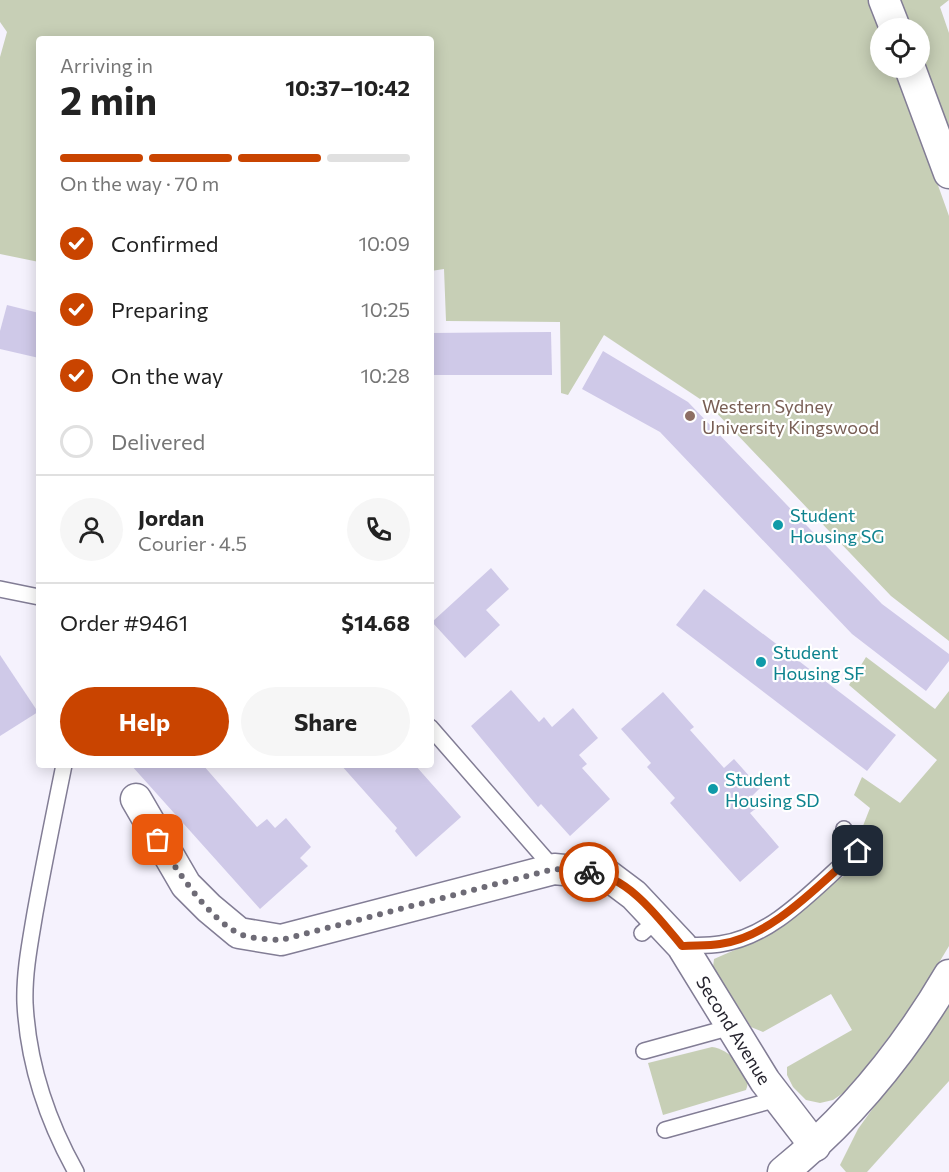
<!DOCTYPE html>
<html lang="en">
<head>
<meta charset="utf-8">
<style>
  body { margin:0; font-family:Commissioner,sans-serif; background:#f6f6f6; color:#222; height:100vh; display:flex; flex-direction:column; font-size:22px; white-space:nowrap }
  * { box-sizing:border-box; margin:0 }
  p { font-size:20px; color:#767676 }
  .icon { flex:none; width:33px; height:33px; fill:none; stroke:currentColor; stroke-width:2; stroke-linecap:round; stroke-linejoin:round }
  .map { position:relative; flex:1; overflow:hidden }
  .details { position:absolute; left:36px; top:36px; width:398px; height:732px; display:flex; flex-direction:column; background:#fff; border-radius:6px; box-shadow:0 3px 15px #0003 }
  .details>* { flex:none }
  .controls { position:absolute; left:870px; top:18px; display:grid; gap:12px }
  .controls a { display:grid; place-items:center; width:60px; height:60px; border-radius:50%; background:#fff; box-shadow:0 3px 15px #0003; font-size:30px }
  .pin { position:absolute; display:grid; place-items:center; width:51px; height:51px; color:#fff; margin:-26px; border-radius:12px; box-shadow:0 3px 9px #0006 }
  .courier { position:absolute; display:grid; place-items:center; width:60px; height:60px; margin:-30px; border:4px solid #c94400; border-radius:50%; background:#fff; color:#222; box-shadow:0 2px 8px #0007 }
  .headline em { font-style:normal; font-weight:700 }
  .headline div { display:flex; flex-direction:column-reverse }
  .headline { display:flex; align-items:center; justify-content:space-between; height:102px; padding:0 24px }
  h1 { font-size:39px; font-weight:700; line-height:45px }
  .bar { display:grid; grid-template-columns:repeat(4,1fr); gap:9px 6px; align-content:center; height:72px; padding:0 24px }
  .bar i { height:8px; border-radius:4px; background:#e0e0e0 }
  .bar .current { background:#c94400 }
  .bar p { grid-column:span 4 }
  .line { display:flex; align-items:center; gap:15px; padding:0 24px; border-top:2px solid #e0e0e0 }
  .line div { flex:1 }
  .round { display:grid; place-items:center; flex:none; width:63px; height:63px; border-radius:32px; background:#f6f6f6 }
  ol { padding:0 24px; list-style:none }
  li { display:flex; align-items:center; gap:18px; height:66px }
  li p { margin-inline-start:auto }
  li .icon { padding:6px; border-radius:50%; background:#c94400; color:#fff; stroke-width:4 }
  li:last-child { color:#767676 }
  li i { width:33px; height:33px; border:3px solid #e0e0e0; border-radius:50% }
  .button { display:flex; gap:12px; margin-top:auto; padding:12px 24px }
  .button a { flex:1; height:69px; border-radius:36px; background:#c94400; color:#fff; font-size:24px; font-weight:700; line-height:69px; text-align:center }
  .button a+a { background:#f6f6f6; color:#222 }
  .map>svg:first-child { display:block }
  .green { fill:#c7cfb6 }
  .building { fill:#cfc9e8 }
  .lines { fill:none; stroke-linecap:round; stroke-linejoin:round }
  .service-casing { stroke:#827d95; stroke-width:18 }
  .minor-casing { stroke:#827d95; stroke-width:33 }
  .service { stroke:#fff; stroke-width:15 }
  .minor { stroke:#fff; stroke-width:30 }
  .done { stroke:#6e6b76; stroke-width:6; stroke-dasharray:0 10.8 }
  .route { stroke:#c94400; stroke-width:8 }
  .education-dot { fill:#8d6e63; stroke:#fff; stroke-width:2 }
  .culture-dot { fill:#0f9aa8; stroke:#fff; stroke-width:2 }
  .labels { text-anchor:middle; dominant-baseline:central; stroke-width:4.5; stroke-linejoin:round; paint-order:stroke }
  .education-label { font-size:18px; fill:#785e54; stroke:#fff; text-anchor:start }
  .culture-label { font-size:18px; fill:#0d838f; stroke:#fff; text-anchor:start }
  .street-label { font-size:18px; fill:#25232d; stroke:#fff }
</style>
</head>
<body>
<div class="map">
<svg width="949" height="1172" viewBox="0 0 949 1172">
  <rect width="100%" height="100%" fill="#f5f2fd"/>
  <g class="green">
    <polygon points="0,0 870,0 880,28 880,68 896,68 949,216 949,641 891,596 709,405 604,335 568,395 561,393 560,322 446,321 444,269 431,271 430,39 39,39 39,262 0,254 0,57 7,32 0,22"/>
    <polygon points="898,0 949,0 940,7 949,33 949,134 920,57 920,28 909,28"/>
    <path d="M866,657L935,709L949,691V946L914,1004L849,1089L833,1100L820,1103L806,1100L793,1087L787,1075V1067L852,1030L831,994L763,1032L751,1027L713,967L714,959C739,948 765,939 788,922C811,904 831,882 857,868L873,873L882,864L859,836L870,808L854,795L862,777L900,803L937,760L849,685Z"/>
    <polygon points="949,1003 949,1081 867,1172 846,1172 840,1165 858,1129"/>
    <path d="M712,1047C728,1048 754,1073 746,1090L663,1115L648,1063Z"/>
  </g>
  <g class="building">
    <polygon points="7,305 39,313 39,358 0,349 0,331"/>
    <polygon points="551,332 552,375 430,375 430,333"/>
    <polygon points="603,351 688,402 882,604 949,654 949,661 926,691 852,634 660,432 582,389"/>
    <polygon points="491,568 509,589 486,610 500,625 465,658 432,622"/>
    <polygon points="704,589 896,735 867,771 676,625"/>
    <polygon points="0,655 38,712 0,736"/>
    <polygon points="511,690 539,722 544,717 552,727 573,708 598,738 579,755 587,764 582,768 610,799 570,836 541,804 538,807 471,726"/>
    <polygon points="663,692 694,727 690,730 724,768 734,759 760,788 750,798 758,807 750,813 779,847 740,882 670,803 675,798 647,767 651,763 621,729"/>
    <polygon points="131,765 203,765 257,827 267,819 275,828 286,818 311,847 300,858 308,866 260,909"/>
    <polygon points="341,765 415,765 461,817 416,857 395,831 397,828"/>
  </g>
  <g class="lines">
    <g class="service-casing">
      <g id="service">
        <polyline points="0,589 39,597"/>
        <polyline points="430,727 554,869"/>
        <path d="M64,765C54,814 44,863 35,913C30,943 24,973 25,1003C28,1063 47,1120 76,1172"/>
        <polyline points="642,933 659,918"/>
        <path d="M682,946C695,945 708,946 720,944C774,937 817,885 857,851L844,829"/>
        <polyline points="644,1051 731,1027"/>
        <polyline points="665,1130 777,1099"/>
      </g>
    </g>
    <g class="minor-casing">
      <g id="minor">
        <polyline points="884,0 895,28"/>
        <polyline points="910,68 949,173"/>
        <polyline points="136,799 186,885 209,908 239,933 281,940 554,869 606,874 634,895 682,946 765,1081 815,1146"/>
        <path d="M783,1172C851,1117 905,1050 949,975"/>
      </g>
    </g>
    <use href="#service" class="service"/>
    <use href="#minor" class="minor"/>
  </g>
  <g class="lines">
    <path class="done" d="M158,840C176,869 208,919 240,934C252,939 268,939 281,940L554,869L589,872"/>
    <path class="route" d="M589,872C628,876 658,917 682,946C695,945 708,946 720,944C772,937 819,884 858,851"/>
  </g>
  <circle class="education-dot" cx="690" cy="416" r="6"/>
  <g class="culture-dot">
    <circle cx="778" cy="525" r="6"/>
    <circle cx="761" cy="662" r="6"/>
    <circle cx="713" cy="789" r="6"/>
  </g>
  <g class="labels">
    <g class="education-label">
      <text x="702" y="406">Western Sydney<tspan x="702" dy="21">University Kingswood</tspan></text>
    </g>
    <g class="culture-label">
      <text x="790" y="515">Student<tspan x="790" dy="21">Housing SG</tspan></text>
      <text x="773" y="652">Student<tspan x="773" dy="21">Housing SF</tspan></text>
      <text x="725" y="779">Student<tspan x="725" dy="21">Housing SD</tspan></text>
    </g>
    <g class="street-label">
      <text transform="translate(734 1030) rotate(58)">Second Avenue</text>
    </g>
  </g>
</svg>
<div class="controls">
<a><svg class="icon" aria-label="locate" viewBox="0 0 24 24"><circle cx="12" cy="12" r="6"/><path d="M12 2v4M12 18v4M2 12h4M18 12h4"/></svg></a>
</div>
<div class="pin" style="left:158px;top:840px;background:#ea580c"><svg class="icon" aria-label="bag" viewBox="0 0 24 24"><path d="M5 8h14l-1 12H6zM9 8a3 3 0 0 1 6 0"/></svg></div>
<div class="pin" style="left:858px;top:851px;background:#1f2937"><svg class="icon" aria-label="home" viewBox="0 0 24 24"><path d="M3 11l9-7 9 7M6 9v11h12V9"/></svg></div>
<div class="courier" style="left:589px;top:872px"><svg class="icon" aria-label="bike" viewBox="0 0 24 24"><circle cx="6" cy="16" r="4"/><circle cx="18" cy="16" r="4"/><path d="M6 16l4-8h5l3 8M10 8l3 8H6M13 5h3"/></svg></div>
<section class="details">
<div class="headline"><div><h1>2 min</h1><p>Arriving in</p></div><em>10:37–10:42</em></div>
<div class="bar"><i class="current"></i><i class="current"></i><i class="current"></i><i></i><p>On the way · 70 m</p></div>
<ol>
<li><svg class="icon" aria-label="check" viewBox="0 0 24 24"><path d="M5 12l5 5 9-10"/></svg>Confirmed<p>10:09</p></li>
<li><svg class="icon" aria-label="check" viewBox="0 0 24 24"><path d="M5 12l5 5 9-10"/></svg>Preparing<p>10:25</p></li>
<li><svg class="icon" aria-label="check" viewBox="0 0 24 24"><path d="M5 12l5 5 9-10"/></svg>On the way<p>10:28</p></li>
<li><i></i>Delivered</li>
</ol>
<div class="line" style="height:108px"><a class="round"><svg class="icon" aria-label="person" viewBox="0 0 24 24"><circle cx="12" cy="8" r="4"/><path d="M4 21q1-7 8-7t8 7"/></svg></a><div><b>Jordan</b><p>Courier · 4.5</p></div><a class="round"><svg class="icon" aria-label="phone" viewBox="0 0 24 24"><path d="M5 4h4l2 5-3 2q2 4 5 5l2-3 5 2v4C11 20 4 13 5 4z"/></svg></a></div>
<div class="line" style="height:78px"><div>Order #9461</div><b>$14.68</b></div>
<div class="button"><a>Help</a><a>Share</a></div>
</section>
</div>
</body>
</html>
